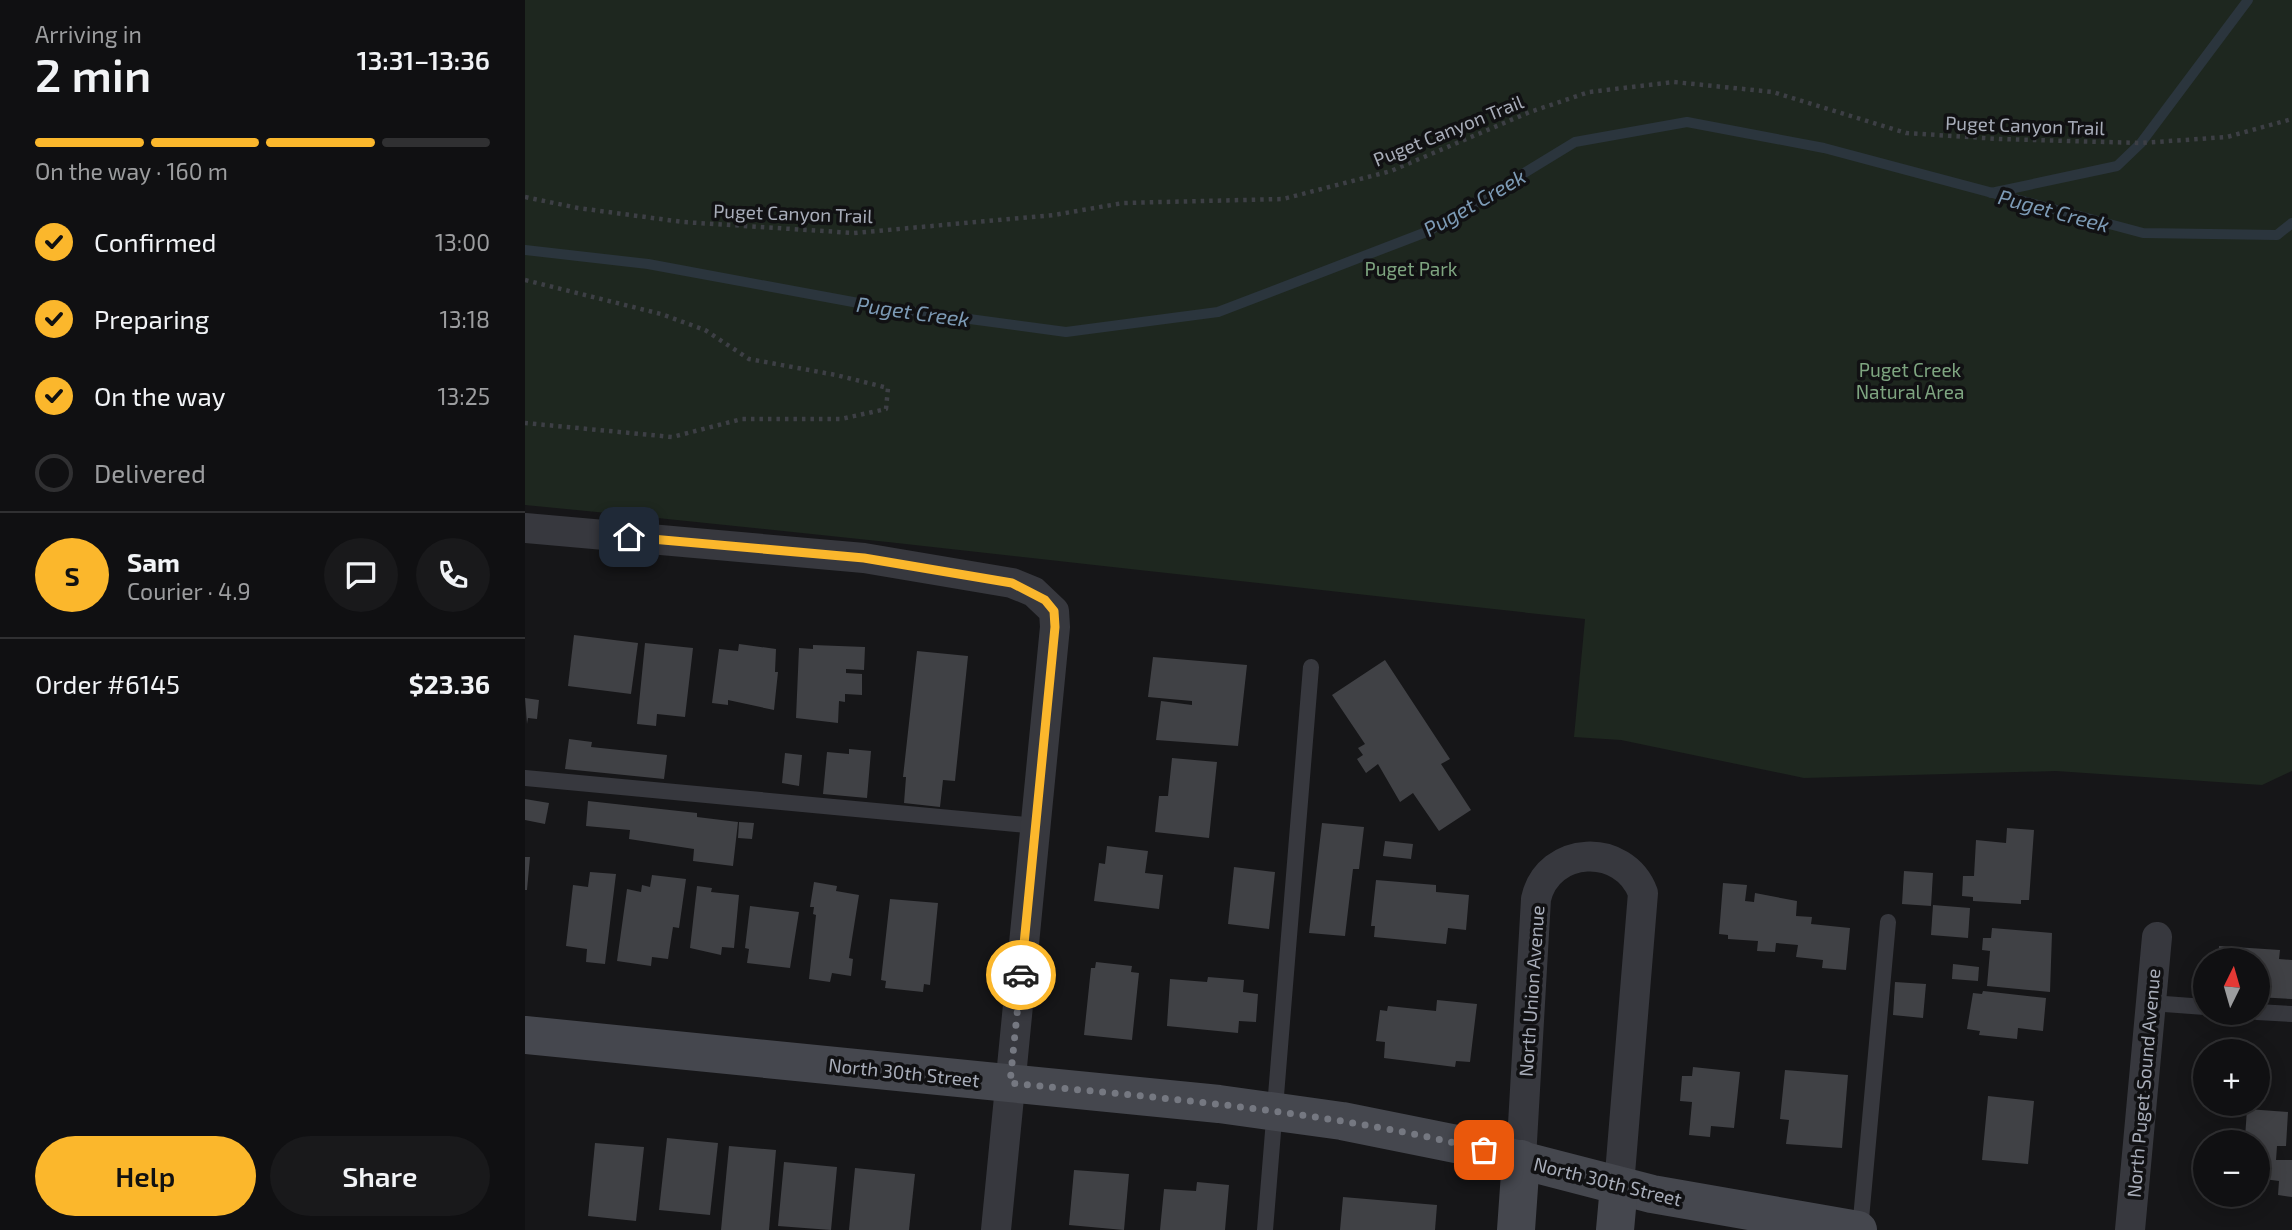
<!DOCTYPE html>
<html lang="en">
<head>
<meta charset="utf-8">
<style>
  body { margin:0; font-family:"Exo 2",sans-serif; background:#19191b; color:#f1f3f6; height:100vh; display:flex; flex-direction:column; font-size:26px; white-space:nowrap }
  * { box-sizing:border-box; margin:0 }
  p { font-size:23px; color:#9c9d9f }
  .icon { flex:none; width:38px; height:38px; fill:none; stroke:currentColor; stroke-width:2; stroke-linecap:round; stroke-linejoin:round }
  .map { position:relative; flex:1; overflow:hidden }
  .details { display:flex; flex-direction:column; background:#101012; width:525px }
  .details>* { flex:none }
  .needle { width:46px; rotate:5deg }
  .fabs { position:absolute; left:1668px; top:948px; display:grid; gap:14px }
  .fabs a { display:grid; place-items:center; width:77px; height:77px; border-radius:50%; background:#101012; box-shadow:0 4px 18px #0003,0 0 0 2px #303032; font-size:35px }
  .pin { position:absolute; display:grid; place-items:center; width:60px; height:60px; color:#fff; margin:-30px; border-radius:14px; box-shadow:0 4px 10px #0006 }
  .courier { position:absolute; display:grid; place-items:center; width:70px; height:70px; margin:-35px; border:5px solid #fbb72c; border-radius:50%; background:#fff; color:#222; box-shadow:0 2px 9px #0007 }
  .head em { font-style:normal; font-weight:600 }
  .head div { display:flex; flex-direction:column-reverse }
  .head { display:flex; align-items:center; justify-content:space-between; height:119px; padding:0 35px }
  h1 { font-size:46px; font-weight:600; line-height:52px }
  .bar { display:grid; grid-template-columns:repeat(4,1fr); gap:10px 7px; align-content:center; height:84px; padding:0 35px }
  .bar i { height:9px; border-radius:5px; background:#303032 }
  .bar .current { background:#fbb72c }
  .bar p { grid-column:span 4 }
  .line { display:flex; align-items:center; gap:18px; padding:0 35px; border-top:2px solid #303032 }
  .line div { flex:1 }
  .round { display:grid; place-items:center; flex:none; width:74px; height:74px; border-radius:37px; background:#19191b }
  ol { padding:0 35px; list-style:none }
  li { display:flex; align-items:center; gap:21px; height:77px }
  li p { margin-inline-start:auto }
  li .icon { padding:7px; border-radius:50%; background:#fbb72c; color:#111; stroke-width:4 }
  li:last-child { color:#9c9d9f }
  li i { width:38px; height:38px; border:4px solid #303032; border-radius:50% }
  .action { display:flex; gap:14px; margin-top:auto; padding:14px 35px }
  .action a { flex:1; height:80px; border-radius:42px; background:#fbb72c; color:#111; font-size:28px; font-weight:600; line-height:80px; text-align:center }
  .action a+a { background:#19191b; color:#f1f3f6 }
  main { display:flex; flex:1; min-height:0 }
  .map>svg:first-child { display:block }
  .green { fill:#1e271f }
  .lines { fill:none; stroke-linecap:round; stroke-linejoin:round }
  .stream { stroke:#2b353d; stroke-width:10 }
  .building { fill:#404145 }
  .path { stroke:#3d3f45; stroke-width:4.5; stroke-dasharray:3.5 5; stroke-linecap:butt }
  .lane { stroke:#37383e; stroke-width:16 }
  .street { stroke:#37383e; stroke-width:30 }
  .secondary { stroke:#45474e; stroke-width:38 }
  .done { stroke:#757881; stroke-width:7; stroke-dasharray:0 12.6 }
  .route { stroke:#fbb72c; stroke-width:9 }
  .labels { text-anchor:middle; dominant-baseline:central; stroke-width:7; stroke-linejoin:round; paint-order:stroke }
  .street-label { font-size:19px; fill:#a8adb9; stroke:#111113 }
  .park-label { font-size:19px; fill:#7ea580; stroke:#111113 }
  .water-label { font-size:21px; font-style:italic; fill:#7d9bb6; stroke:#111113 }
</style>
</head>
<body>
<main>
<section class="details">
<div class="head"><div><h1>2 min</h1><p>Arriving in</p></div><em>13:31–13:36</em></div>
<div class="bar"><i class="current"></i><i class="current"></i><i class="current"></i><i></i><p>On the way · 160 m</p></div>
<ol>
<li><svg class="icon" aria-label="check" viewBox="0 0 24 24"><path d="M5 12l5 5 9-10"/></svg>Confirmed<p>13:00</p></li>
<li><svg class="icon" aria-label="check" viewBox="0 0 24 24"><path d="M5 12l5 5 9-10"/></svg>Preparing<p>13:18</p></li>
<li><svg class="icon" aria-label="check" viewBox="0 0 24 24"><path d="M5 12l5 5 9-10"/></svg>On the way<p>13:25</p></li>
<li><i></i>Delivered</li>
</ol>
<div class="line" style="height:126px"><b class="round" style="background:#fbb72c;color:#111">S</b><div><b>Sam</b><p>Courier · 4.9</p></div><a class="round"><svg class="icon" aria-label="chat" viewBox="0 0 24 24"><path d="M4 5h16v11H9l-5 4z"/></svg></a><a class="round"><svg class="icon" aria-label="phone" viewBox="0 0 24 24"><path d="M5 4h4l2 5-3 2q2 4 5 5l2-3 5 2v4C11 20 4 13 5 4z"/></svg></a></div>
<div class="line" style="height:91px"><div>Order #6145</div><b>$23.36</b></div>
<div class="action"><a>Help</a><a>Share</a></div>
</section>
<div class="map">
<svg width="1767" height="1230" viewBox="0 0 1767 1230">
  <rect width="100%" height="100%" fill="#161618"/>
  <path class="green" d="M0,0H1767V771L1737,785L1531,771L1279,778L1096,740L1049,737L1060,619C707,581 354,539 0,505Z"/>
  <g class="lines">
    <g class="stream">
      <polyline points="1466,193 1592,166 1616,143 1723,0"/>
      <polyline points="0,250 123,264 355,307 541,332 693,312 904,231 1050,142 1162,122 1299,148 1618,233 1752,235 1767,223"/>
    </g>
  </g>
  <g class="building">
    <polygon points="49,635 113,643 106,694 43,686"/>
    <polygon points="120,643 168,648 160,717 132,714 131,726 112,724"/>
    <polygon points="214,644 251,649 250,672 253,672 249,710 203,700 203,705 187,703 194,649 213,651"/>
    <polygon points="288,645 340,647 339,670 321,669 321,673 337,674 337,695 320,694 320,702 314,701 313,723 271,718 274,648 288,649"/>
    <polygon points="392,651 443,656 430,781 418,780 415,807 379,803 381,777 378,777"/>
    <polygon points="628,657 722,665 713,746 631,740 636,701 667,705 667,701 623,697"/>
    <polygon points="860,660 925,759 916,764 946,810 914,831 888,793 875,802 853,764 841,773 832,759 838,755 833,748 840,744 807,695"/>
    <polygon points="0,698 14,700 12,719 3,718 2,724"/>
    <polygon points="44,739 67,742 66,747 142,755 139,779 40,769"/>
    <polygon points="324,749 346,751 342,798 298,794 302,752 324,754"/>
    <polygon points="260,753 277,755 274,786 257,783"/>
    <polygon points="647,758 692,762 684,838 630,832 634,796 643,796"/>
    <polygon points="0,799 24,803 20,824 0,820"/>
    <polygon points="63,801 172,813 172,817 213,822 208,866 168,861 169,849 104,839 105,830 61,826"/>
    <polygon points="214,822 229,823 227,839 213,838"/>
    <polygon points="797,823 839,827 834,869 828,869 820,936 784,933"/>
    <polygon points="1482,828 1509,830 1504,900 1496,900 1496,904 1448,901 1448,897 1437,896 1438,876 1449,876 1451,840 1481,843"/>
    <polygon points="860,841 888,844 886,859 858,856"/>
    <polygon points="582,846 623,851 620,873 638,875 634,909 569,901 574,863 580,864"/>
    <polygon points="0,857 5,857 2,890 0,890"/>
    <polygon points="709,867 750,872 744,929 703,924"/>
    <polygon points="1379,871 1408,873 1406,906 1377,904"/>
    <polygon points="65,872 91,874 80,964 61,962 62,949 41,946 48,885 63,887"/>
    <polygon points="127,875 161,879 154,928 148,927 143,959 127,957 126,966 92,961 102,889 116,892 117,885 125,887"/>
    <polygon points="851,880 911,885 911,892 944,895 941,930 923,928 921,944 849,937 850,926 846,926"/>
    <polygon points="289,882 312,886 311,891 334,895 324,958 328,959 326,976 307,973 305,982 284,979 291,915 288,914 289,907 285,907"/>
    <polygon points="1198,883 1222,885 1220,901 1229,902 1230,893 1272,901 1271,916 1287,917 1286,924 1325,928 1321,970 1297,968 1298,960 1271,957 1273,945 1251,943 1250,952 1232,951 1233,941 1203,939 1203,935 1194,934"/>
    <polygon points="172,886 187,888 186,892 214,895 209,948 197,947 196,955 165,948"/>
    <polygon points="365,899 413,903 405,985 399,984 398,992 360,988 361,981 356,980"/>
    <polygon points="1408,905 1445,908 1443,938 1406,935"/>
    <polygon points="225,906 274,912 265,968 222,963 224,949 220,948"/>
    <polygon points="1467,928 1527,933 1525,992 1462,986 1465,951 1457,950 1458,938 1466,938"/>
    <polygon points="1694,946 1755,950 1754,959 1767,960 1767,999 1732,997 1732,961 1693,961"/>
    <polygon points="571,962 607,966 606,972 614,973 607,1040 559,1035 566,968 570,968"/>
    <polygon points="1428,964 1454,967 1453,981 1427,979"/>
    <polygon points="683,977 719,980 718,992 733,994 731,1022 714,1021 713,1033 642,1026 645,979 682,982"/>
    <polygon points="1370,982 1401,984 1398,1018 1368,1015"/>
    <polygon points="1458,991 1521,998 1518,1031 1493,1028 1492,1039 1454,1035 1455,1031 1442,1029 1448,993 1457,994"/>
    <polygon points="912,1000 952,1004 945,1062 931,1061 930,1067 859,1058 860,1042 851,1041 855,1010 862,1011 863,1006 911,1011"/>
    <polygon points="1168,1067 1215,1072 1209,1128 1186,1126 1185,1137 1164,1135 1167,1102 1155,1101 1157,1076 1167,1076"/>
    <polygon points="1260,1070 1323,1075 1317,1148 1261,1144 1264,1120 1255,1119"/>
    <polygon points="1463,1096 1509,1101 1503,1164 1457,1160"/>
    <polygon points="1722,1109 1763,1112 1761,1146 1752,1146 1751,1160 1767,1160 1767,1197 1753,1195 1754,1181 1739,1179 1739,1185 1732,1184 1732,1143 1684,1143 1684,1135 1720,1138"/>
    <polygon points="142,1138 193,1143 185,1215 134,1210"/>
    <polygon points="70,1143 119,1147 111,1221 63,1216"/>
    <polygon points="204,1146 251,1150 244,1230 196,1230"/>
    <polygon points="259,1162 312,1167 306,1230 253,1226"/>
    <polygon points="330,1168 390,1174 384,1230 324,1230"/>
    <polygon points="549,1170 604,1174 599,1230 544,1225"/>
    <polygon points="672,1182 704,1185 700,1230 635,1230 639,1189 671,1191"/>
    <polygon points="818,1197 912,1205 910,1230 815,1230"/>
  </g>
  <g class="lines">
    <g class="path">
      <polyline points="0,197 53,208 158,222 329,233 529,215 598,203 758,199 866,171 1005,112 1064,92 1149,82 1248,92 1381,133 1474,139 1616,143 1702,137 1767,119"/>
      <polyline points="0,280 136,314 180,330 224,359 311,375 363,388 361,409 316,419 217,419 147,437 0,423"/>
    </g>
    <g class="lane">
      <polyline points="0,778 512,826"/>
      <polyline points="1626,1003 1680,1007"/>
      <polyline points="1732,1012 1767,1014"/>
      <polyline points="740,1230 786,667"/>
      <polyline points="1335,1230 1363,922"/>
    </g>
    <g class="street">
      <polyline points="0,528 339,558 487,583 509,592 529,611 530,627 471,1230"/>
      <path d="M996,1159L1011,899C1023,845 1099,842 1118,893L1094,1186"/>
      <polyline points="1605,1230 1632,937"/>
    </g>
    <g class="secondary">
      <polyline points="0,1035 694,1104 817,1121 941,1146 1127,1194 1333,1230"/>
      <polyline points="991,1230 996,1159"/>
      <polyline points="1090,1230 1094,1186"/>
    </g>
  </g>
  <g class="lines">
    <path class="done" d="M496,975L485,1083C644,1099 804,1111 959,1150"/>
    <polyline class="route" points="104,537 339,558 487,583 520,600 529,611 530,627 496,975"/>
  </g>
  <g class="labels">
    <g class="street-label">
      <text transform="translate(1500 125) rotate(2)">Puget Canyon Trail</text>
      <text transform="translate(923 130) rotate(-22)">Puget Canyon Trail</text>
      <text transform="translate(268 213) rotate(2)">Puget Canyon Trail</text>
      <text transform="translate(1006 991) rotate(-86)">North Union Avenue</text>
      <text transform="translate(379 1072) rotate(6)">North 30th Street</text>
      <text transform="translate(1618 1083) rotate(-85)">North Puget Sound Avenue</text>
      <text transform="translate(1083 1181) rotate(14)">North 30th Street</text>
    </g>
    <g class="park-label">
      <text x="886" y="268">Puget Park</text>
      <text x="1385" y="369">Puget Creek<tspan x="1385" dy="22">Natural Area</tspan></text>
    </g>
    <g class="water-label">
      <text transform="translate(949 202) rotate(-30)">Puget Creek</text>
      <text transform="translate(1529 210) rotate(15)">Puget Creek</text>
      <text transform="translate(388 311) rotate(8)">Puget Creek</text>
    </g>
  </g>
</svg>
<div class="fabs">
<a><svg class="needle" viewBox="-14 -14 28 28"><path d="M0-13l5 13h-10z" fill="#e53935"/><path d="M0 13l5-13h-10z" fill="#9c9d9f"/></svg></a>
<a>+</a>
<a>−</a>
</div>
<div class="pin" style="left:959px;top:1150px;background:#ea580c"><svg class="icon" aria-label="bag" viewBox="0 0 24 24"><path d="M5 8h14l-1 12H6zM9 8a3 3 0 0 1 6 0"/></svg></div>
<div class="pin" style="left:104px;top:537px;background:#1f2937"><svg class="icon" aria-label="home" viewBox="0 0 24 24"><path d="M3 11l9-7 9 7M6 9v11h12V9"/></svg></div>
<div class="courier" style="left:496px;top:975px"><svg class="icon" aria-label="car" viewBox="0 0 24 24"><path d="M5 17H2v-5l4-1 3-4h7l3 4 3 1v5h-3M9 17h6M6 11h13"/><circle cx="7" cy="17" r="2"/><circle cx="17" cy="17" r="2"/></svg></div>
</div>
</main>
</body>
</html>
